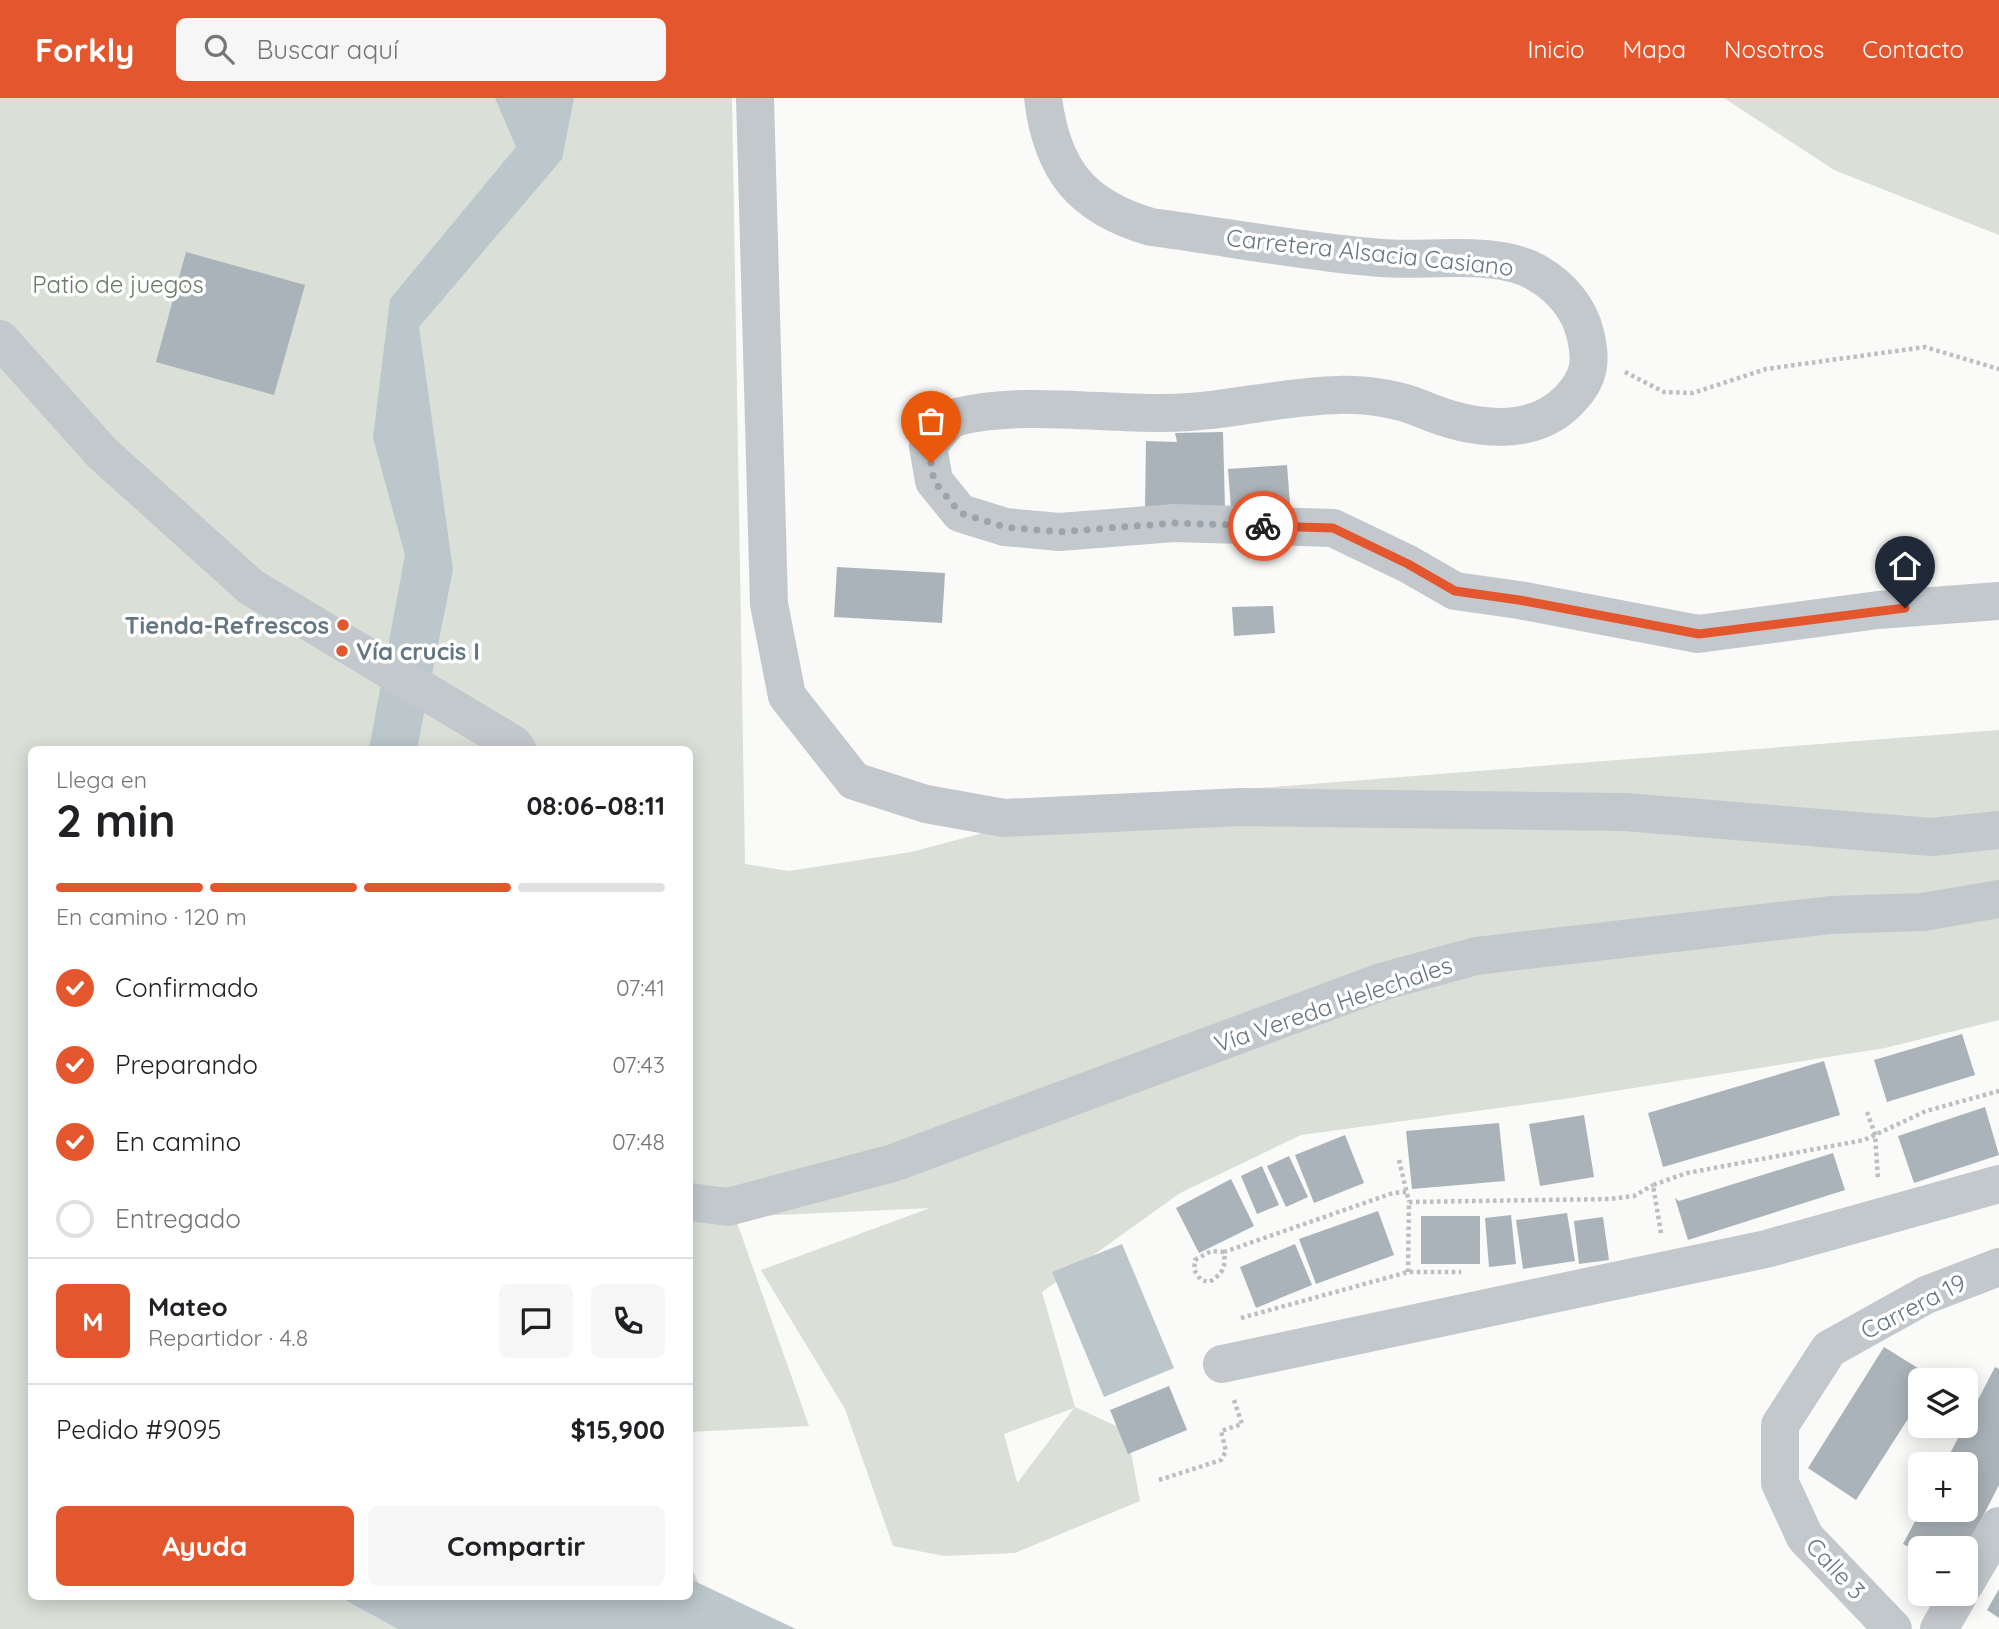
<!DOCTYPE html>
<html lang="es">
<head>
<meta charset="utf-8">
<style>
  body { margin:0; font-family:Quicksand,sans-serif; background:#f6f6f6; color:#202124; height:100vh; display:flex; flex-direction:column; font-size:26px; white-space:nowrap }
  * { box-sizing:border-box; margin:0 }
  p { font-size:23px; color:#757577 }
  .icon { flex:none; width:38px; height:38px; fill:none; stroke:currentColor; stroke-width:2; stroke-linecap:round; stroke-linejoin:round }
  .map { position:relative; flex:1; overflow:hidden }
  .panel { position:absolute; left:28px; top:648px; width:665px; height:854px; display:flex; flex-direction:column; background:#fff; border-radius:10px; box-shadow:0 4px 18px #0003 }
  .panel>* { flex:none }
  .fabs { position:absolute; left:1908px; top:1270px; display:grid; gap:14px }
  .fabs a { display:grid; place-items:center; width:70px; height:70px; border-radius:10px; background:#fff; box-shadow:0 4px 18px #0003; font-size:35px }
  .pin { position:absolute; display:grid; place-items:center; width:60px; height:60px; color:#fff; margin:-72px -30px; border-radius:50% 50% 50% 0; rotate:-45deg; box-shadow:0 0 7px #0007 }
  .pin .icon { rotate:45deg }
  .courier { position:absolute; display:grid; place-items:center; width:70px; height:70px; margin:-35px; border:5px solid #e4572e; border-radius:50%; background:#fff; color:#222; box-shadow:0 2px 9px #0007 }
  .overview em { font-style:normal; font-weight:800 }
  .overview div { display:flex; flex-direction:column-reverse }
  .overview { display:flex; align-items:center; justify-content:space-between; height:119px; padding:0 28px }
  h1 { font-size:46px; font-weight:800; line-height:52px }
  .bar { display:grid; grid-template-columns:repeat(4,1fr); gap:10px 7px; align-content:center; height:84px; padding:0 28px }
  .bar i { height:9px; border-radius:5px; background:#e0e0e0 }
  .bar .current { background:#e4572e }
  .bar p { grid-column:span 4 }
  .line { display:flex; align-items:center; gap:18px; padding:0 28px; border-top:2px solid #e0e0e0 }
  .line div { flex:1 }
  .round { display:grid; place-items:center; flex:none; width:74px; height:74px; border-radius:10px; background:#f6f6f6 }
  ol { padding:0 28px; list-style:none }
  li { display:flex; align-items:center; gap:21px; height:77px }
  li p { margin-inline-start:auto }
  li .icon { padding:7px; border-radius:50%; background:#e4572e; color:#fff; stroke-width:4 }
  li:last-child { color:#757577 }
  li i { width:38px; height:38px; border:4px solid #e0e0e0; border-radius:50% }
  .primary-button { display:flex; gap:14px; margin-top:auto; padding:14px 28px }
  .primary-button a { flex:1; height:80px; border-radius:10px; background:#e4572e; color:#fff; font-size:28px; font-weight:800; line-height:80px; text-align:center }
  .primary-button a+a { background:#f6f6f6; color:#202124 }
  header { display:flex; align-items:center; gap:42px; box-sizing:border-box; height:98px; padding:0 35px; background:#e4572e; color:#fff }
  header strong { font-size:33px }
  nav { display:flex; gap:38px; margin-inline-start:auto; font-size:24px }
  .search { width:490px; height:63px; background:#f6f6f6; display:flex; align-items:center; gap:18px; box-sizing:border-box; padding:0 24px; border-radius:10px; color:#757577; font-size:26px }
  .map>svg:first-child { display:block }
  .green { fill:#dadfd7; fill-rule:evenodd }
  .water { fill:#bbc7cb }
  .building { fill:#aab3b9 }
  .lines { fill:none; stroke-linecap:round; stroke-linejoin:round }
  .path { stroke:#bbbfc2; stroke-width:4.5; stroke-dasharray:3.5 3.5; stroke-linecap:butt }
  .minor { stroke:#c3c8cc; stroke-width:38 }
  .done { stroke:#99a4ac; stroke-width:7; stroke-dasharray:0 12.6 }
  .route { stroke:#e4572e; stroke-width:9 }
  .poi-dot { fill:#e4572e; stroke:#fff; stroke-width:2.5 }
  .labels { text-anchor:middle; dominant-baseline:central; stroke-width:7; stroke-linejoin:round; paint-order:stroke }
  .street-label { font-size:24px; fill:#657683; stroke:#fff }
  .park-label { font-size:24px; fill:#687a64; stroke:#fff }
  .poi-label { font-size:24px; font-weight:bold; fill:#657683; stroke:#fff; text-anchor:end }
</style>
</head>
<body>
<header>
<strong>Forkly</strong>
<div class="search"><svg class="icon" aria-label="search" viewBox="0 0 24 24"><circle cx="10" cy="10" r="6"/><path d="M15 15l6 6"/></svg>Buscar aquí</div>
<nav><a>Inicio</a><a>Mapa</a><a>Nosotros</a><a>Contacto</a></nav>
</header>
<div class="map">
<svg width="1999" height="1531" viewBox="0 0 1999 1531">
  <rect width="100%" height="100%" fill="#fafaf8"/>
  <g class="green">
    <path d="M0,0H732L745,766L789,773L911,754L1108,702L1999,632V922L1885,950L1564,1001L1301,1037L1180,1095L1042,1194L1075,1309L1127,1333L1140,1403L1015,1455L944,1458L893,1448L845,1311L761,1172L930,1110L735,1119L809,1328L690,1334V651H32V1498H690V1467L720,1531H0ZM1074,1310L1018,1384H1017L1004,1336Z"/>
    <polygon points="1724,0 1999,0 1999,137 1834,72"/>
  </g>
  <g class="water">
    <polygon points="495,0 574,0 562,61 419,229 453,472 417,651 369,651 405,457 373,340 390,201 516,49"/>
    <polygon points="1122,1146 1174,1270 1104,1299 1052,1174"/>
    <polygon points="690,1481 796,1531 398,1531 338,1498 690,1498"/>
  </g>
  <g class="building">
    <polygon points="186,154 305,187 274,297 156,264"/>
    <polygon points="1223,334 1225,410 1145,409 1146,343 1177,344 1175,335"/>
    <polygon points="1287,367 1290,406 1231,410 1228,371"/>
    <polygon points="837,469 945,475 942,525 834,519"/>
    <polygon points="1273,508 1275,535 1234,538 1232,509"/>
    <polygon points="1962,936 1975,977 1887,1004 1874,962"/>
    <polygon points="1824,963 1840,1017 1663,1069 1648,1015"/>
    <polygon points="1985,1009 1999,1057 1914,1085 1898,1038"/>
    <polygon points="1584,1017 1594,1079 1540,1088 1529,1026"/>
    <polygon points="1499,1025 1505,1083 1412,1091 1406,1033"/>
    <polygon points="1345,1037 1364,1085 1314,1105 1295,1057"/>
    <polygon points="1833,1055 1845,1092 1688,1142 1675,1100 1679,1103"/>
    <polygon points="1289,1058 1308,1099 1286,1109 1267,1068"/>
    <polygon points="1262,1068 1279,1107 1257,1116 1241,1078"/>
    <polygon points="1231,1081 1254,1128 1199,1155 1176,1110"/>
    <polygon points="1378,1113 1394,1157 1316,1186 1299,1141"/>
    <polygon points="1567,1115 1575,1163 1523,1171 1516,1122"/>
    <polygon points="1511,1117 1516,1166 1489,1169 1485,1120"/>
    <rect x="1421" y="1118" width="59" height="48"/>
    <polygon points="1603,1119 1609,1162 1579,1166 1574,1123"/>
    <polygon points="1295,1146 1312,1187 1256,1210 1240,1169"/>
    <polygon points="1884,1249 1934,1280 1920,1283 1920,1302 1856,1402 1808,1370"/>
    <polygon points="1995,1269 1999,1271 1999,1387 1966,1451 1920,1451 1920,1455 1903,1446 1921,1412 1965,1412 1965,1367 1944,1367"/>
    <polygon points="1169,1288 1187,1332 1128,1356 1110,1312"/>
    <polygon points="1999,1491 1999,1520 1987,1512"/>
  </g>
  <g class="lines">
    <g class="path">
      <polyline points="1625,274 1664,294 1693,295 1766,271 1925,249 1999,271"/>
      <polyline points="1867,1014 1875,1036 1878,1081"/>
      <polyline points="1399,1062 1409,1104"/>
      <polyline points="1661,1135 1653,1087 1687,1075 1864,1042 1926,1013 1999,993"/>
      <path d="M1224,1154L1211,1153L1195,1162L1194,1172L1201,1182L1209,1184C1223,1176 1226,1169 1224,1154L1393,1095L1408,1094"/>
      <polyline points="1408,1174 1409,1104 1609,1101 1634,1098 1653,1087"/>
      <polyline points="1241,1220 1408,1174 1461,1174"/>
      <polyline points="1159,1382 1221,1362 1226,1353 1221,1333 1242,1326 1234,1302"/>
    </g>
    <g class="minor">
      <polyline points="755,0 769,506 787,598 854,683 926,706 1004,720 1241,709 1625,714 1932,739 1999,732"/>
      <path d="M1043,0C1052,73 1082,109 1151,129C1228,139 1304,154 1381,160C1427,164 1497,151 1537,175C1560,188 1579,210 1585,235C1592,263 1590,280 1570,301C1532,342 1469,331 1422,311C1338,277 1251,315 1164,315C1101,316 1018,303 957,319C946,322 936,339 928,348L934,383L960,415L1005,429L1059,434L1174,425L1333,430L1408,466L1455,493L1519,502L1698,536L1878,512L1999,503"/>
      <polyline points="0,241 102,355 251,489 513,646 517,651"/>
      <polyline points="690,1104 728,1109 893,1065 1381,884 1476,858 1831,817 1923,814 1999,801"/>
      <polyline points="1222,1266 1766,1151 1999,1086"/>
      <polyline points="1965,1486 1999,1428"/>
      <polyline points="1893,1531 1805,1439 1780,1385 1780,1327 1829,1251 1926,1197 1999,1169"/>
      <polyline points="1939,1531 1959,1496"/>
    </g>
  </g>
  <g class="lines">
    <polyline class="done" points="931,365 934,383 960,415 1005,429 1059,434 1174,425 1263,428"/>
    <polyline class="route" points="1263,428 1333,430 1408,466 1455,493 1519,502 1699,536 1905,510"/>
  </g>
  <g class="poi-dot">
    <circle cx="343" cy="527" r="7"/>
    <circle cx="342" cy="553" r="7"/>
  </g>
  <g class="labels">
    <g class="street-label">
      <text transform="translate(1370 154) rotate(6)">Carretera Alsacia Casiano</text>
      <text transform="translate(1333 906) rotate(-19)">Vía Vereda Helechales</text>
      <text transform="translate(1913 1208) rotate(-27)">Carrera 19</text>
      <text transform="translate(1836 1470) rotate(47)">Calle 3</text>
    </g>
    <g class="park-label">
      <text x="118" y="186">Patio de juegos</text>
    </g>
    <g class="poi-label">
      <text x="329" y="527">Tienda-Refrescos</text>
      <text x="356" y="553" text-anchor="start">Vía crucis I</text>
    </g>
  </g>
</svg>
<div class="fabs">
<a><svg class="icon" aria-label="layers" viewBox="0 0 24 24"><path d="M12 4l9 5-9 5-9-5zM3 14l9 5 9-5"/></svg></a>
<a>+</a>
<a>−</a>
</div>
<div class="pin" style="left:931px;top:365px;background:#ea580c"><svg class="icon" aria-label="bag" viewBox="0 0 24 24"><path d="M5 8h14l-1 12H6zM9 8a3 3 0 0 1 6 0"/></svg></div>
<div class="pin" style="left:1905px;top:510px;background:#1f2937"><svg class="icon" aria-label="home" viewBox="0 0 24 24"><path d="M3 11l9-7 9 7M6 9v11h12V9"/></svg></div>
<div class="courier" style="left:1263px;top:428px"><svg class="icon" aria-label="bike" viewBox="0 0 24 24"><circle cx="6" cy="16" r="4"/><circle cx="18" cy="16" r="4"/><path d="M6 16l4-8h5l3 8M10 8l3 8H6M13 5h3"/></svg></div>
<section class="panel">
<div class="overview"><div><h1>2 min</h1><p>Llega en</p></div><em>08:06–08:11</em></div>
<div class="bar"><i class="current"></i><i class="current"></i><i class="current"></i><i></i><p>En camino · 120 m</p></div>
<ol>
<li><svg class="icon" aria-label="check" viewBox="0 0 24 24"><path d="M5 12l5 5 9-10"/></svg>Confirmado<p>07:41</p></li>
<li><svg class="icon" aria-label="check" viewBox="0 0 24 24"><path d="M5 12l5 5 9-10"/></svg>Preparando<p>07:43</p></li>
<li><svg class="icon" aria-label="check" viewBox="0 0 24 24"><path d="M5 12l5 5 9-10"/></svg>En camino<p>07:48</p></li>
<li><i></i>Entregado</li>
</ol>
<div class="line" style="height:126px"><b class="round" style="background:#e4572e;color:#fff">M</b><div><b>Mateo</b><p>Repartidor · 4.8</p></div><a class="round"><svg class="icon" aria-label="chat" viewBox="0 0 24 24"><path d="M4 5h16v11H9l-5 4z"/></svg></a><a class="round"><svg class="icon" aria-label="phone" viewBox="0 0 24 24"><path d="M5 4h4l2 5-3 2q2 4 5 5l2-3 5 2v4C11 20 4 13 5 4z"/></svg></a></div>
<div class="line" style="height:91px"><div>Pedido #9095</div><b>$15,900</b></div>
<div class="primary-button"><a>Ayuda</a><a>Compartir</a></div>
</section>
</div>
</body>
</html>
